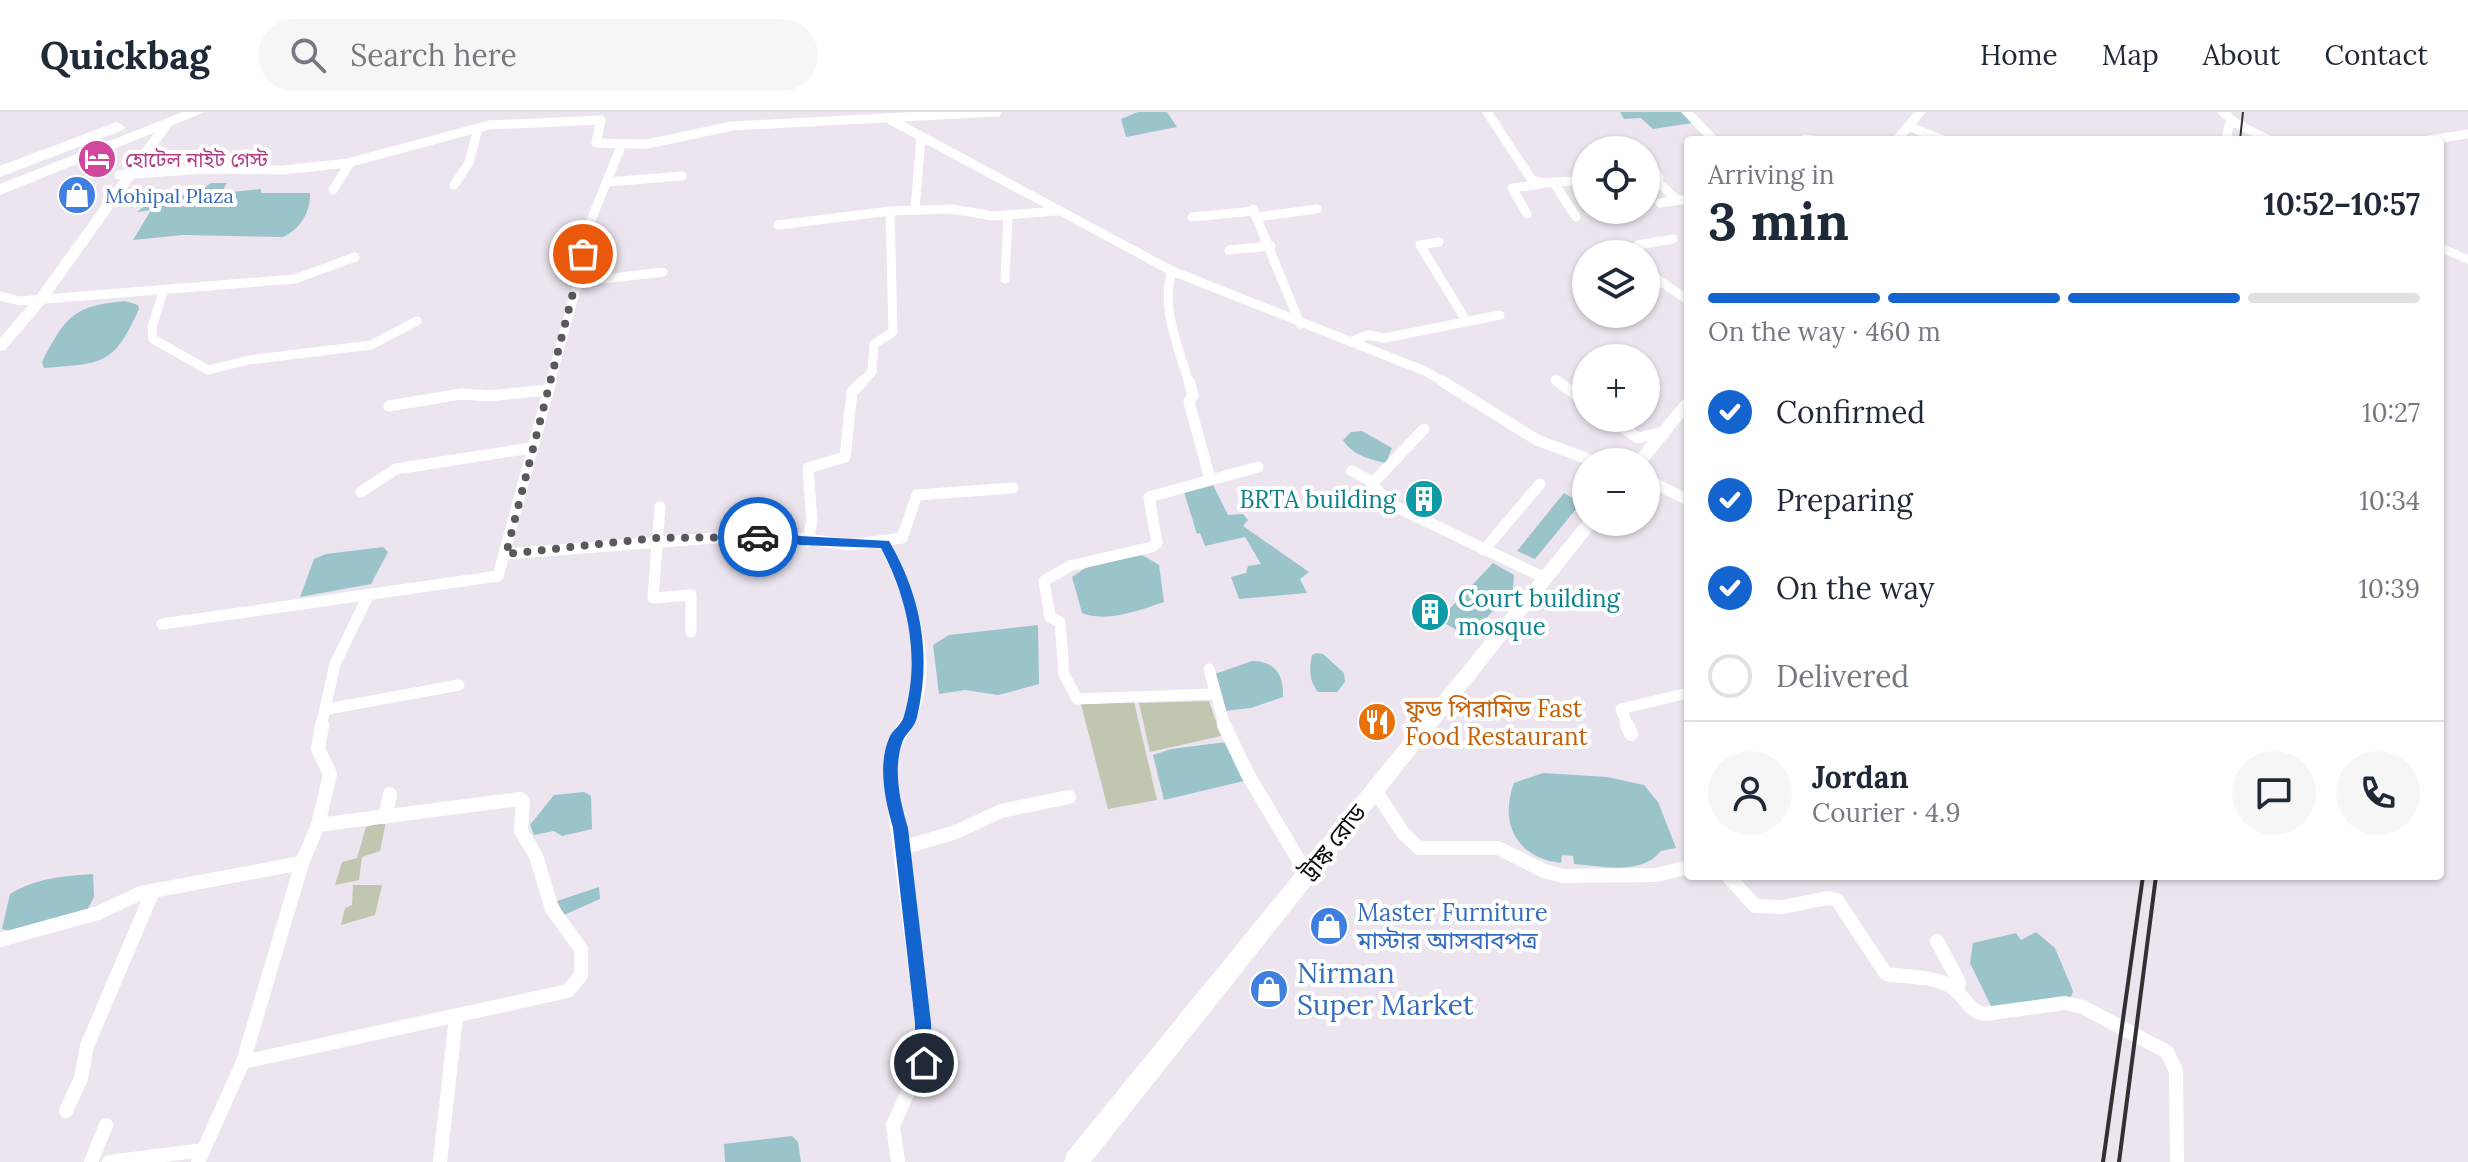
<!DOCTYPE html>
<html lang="en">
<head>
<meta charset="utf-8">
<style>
  body { margin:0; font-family:Lora,"Noto Sans Bengali",serif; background:#f6f6f7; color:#1f2937; height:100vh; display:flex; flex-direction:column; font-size:30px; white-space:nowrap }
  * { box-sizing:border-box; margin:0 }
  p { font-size:26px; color:#747a83 }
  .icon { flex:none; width:44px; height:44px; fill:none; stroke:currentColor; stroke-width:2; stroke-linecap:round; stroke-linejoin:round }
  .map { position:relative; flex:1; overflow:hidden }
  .details { position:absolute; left:1684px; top:24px; width:760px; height:744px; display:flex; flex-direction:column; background:#fff; border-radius:8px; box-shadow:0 2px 6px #0004 }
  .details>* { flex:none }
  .controls { position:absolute; left:1572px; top:24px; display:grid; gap:16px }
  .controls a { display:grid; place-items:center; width:88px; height:88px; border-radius:50%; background:#fff; box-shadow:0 2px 6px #0004; font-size:40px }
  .pin { position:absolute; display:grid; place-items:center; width:68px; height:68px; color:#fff; margin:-34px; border:4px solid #fff; border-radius:50%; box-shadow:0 2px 8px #0007 }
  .courier { position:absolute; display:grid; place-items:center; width:80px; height:80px; margin:-40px; border:6px solid #1364ce; border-radius:50%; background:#fff; color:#222; box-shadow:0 2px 10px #0007 }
  .summary em { font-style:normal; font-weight:800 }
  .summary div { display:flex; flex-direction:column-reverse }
  .summary { display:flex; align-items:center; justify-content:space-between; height:136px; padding:0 24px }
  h1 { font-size:52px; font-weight:800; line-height:60px }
  .bar { display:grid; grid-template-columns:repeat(4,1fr); gap:12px 8px; align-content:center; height:96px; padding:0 24px }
  .bar i { height:10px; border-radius:6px; background:#e0e1e3 }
  .bar .on { background:#1364ce }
  .bar p { grid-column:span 4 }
  .line { display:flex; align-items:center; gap:20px; padding:0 24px; border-top:2px solid #e0e1e3 }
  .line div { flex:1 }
  .round { display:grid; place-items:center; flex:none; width:84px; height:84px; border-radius:42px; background:#f6f6f7 }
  ol { padding:0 24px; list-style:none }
  li { display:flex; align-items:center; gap:24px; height:88px }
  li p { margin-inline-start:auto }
  li .icon { padding:8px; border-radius:50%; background:#1364ce; color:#fff; stroke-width:4 }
  li:last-child { color:#747a83 }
  li i { width:44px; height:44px; border:4px solid #e0e1e3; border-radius:50% }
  header { display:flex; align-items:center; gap:48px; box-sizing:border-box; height:112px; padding:0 40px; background:#fff; border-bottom:2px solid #e0e1e3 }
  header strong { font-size:38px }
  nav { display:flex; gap:44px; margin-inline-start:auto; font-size:28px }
  .search { width:560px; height:72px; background:#f6f6f7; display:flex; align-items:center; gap:20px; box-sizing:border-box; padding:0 28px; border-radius:44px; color:#747a83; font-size:30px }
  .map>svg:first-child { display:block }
  .green { fill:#c0c6b0 }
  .water { fill:#9ac4c9 }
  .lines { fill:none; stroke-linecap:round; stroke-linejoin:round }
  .street-far2 { stroke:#fff; stroke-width:9 }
  .street-far1 { stroke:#fff; stroke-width:11 }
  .street { stroke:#fff; stroke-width:14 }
  .secondary { fill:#fff; fill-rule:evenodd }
  .highway { fill:#fff; fill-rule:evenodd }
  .rail-far1 { stroke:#333034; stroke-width:2 }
  .rail { stroke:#333034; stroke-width:4 }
  .route { fill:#1364ce }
  .done { stroke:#5b575d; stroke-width:8; stroke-dasharray:0 14.4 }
  .labels { text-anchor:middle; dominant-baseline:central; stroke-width:8; stroke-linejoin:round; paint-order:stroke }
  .far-hotel-label { font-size:20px; fill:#b23c85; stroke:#fff; text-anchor:start }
  .far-shop-label { font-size:20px; fill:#366cbe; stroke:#fff; text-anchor:start }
  .culture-label { font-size:24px; fill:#0d838f; stroke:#fff; text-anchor:end }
  .food-label { font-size:24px; fill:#c56008; stroke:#fff; text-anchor:start }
  .street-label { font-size:24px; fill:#0d0b0e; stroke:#fff }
  .shop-label { font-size:24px; fill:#366cbe; stroke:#fff; text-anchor:start }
  .near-shop-label { font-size:28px; fill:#366cbe; stroke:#fff; text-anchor:start }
</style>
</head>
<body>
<header>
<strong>Quickbag</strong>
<div class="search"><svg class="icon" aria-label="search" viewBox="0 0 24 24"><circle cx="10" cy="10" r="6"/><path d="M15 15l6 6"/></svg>Search here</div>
<nav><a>Home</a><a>Map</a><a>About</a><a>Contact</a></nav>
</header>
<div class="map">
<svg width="2468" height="1050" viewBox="0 0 2468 1050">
  <rect width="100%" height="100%" fill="#ece5ef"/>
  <g class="green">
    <polygon points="1209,589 1221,624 1150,640 1139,591"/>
    <polygon points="1134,590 1157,688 1108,697 1081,592"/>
    <polygon points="386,709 380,739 362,745 359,768 335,773 342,750 357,746 366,715"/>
    <polygon points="353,773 382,773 375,803 341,813 345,796 352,793"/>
  </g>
  <g class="water">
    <polygon points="1138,0 1167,0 1177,15 1126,25 1121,7"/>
    <polygon points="1620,0 1681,0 1692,11 1653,17 1641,6 1624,7"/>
    <path d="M211,71H227L221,81L261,77V81H310C311,99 300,118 283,125L183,123L133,128L151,98L137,100C158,81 189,89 211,71Z"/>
    <path d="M125,189L138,193L139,197C113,254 104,251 44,256L42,250C66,204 73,194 125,189Z"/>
    <path d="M1362,319L1392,336L1386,351C1370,348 1351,342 1343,328L1351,320Z"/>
    <polygon points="1207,371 1213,373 1228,403 1243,402 1248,408 1243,414 1309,460 1300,467 1307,481 1239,487 1231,465 1246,461 1248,454 1261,452 1245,425 1205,434 1200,421 1197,422 1184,380"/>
    <polygon points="1564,381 1581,391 1535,447 1517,439"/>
    <polygon points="383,435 388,440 371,472 300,485 314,447 326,442"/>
    <path d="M1133,442L1144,444L1159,453L1164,490C1140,498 1107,511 1082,501L1072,465L1093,451Z"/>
    <polygon points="1493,451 1514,463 1513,477 1469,525 1439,508"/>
    <polygon points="1038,513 1039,572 998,583 965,578 939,582 933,533 949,523"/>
    <path d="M1317,541L1323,542L1344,561L1345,570L1337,580H1318C1309,570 1309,556 1312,543Z"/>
    <path d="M1252,549C1275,549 1284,563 1283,585L1251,596L1224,599L1215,562Z"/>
    <polygon points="1226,630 1244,669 1164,688 1153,643 1171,637"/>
    <path d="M1543,661L1607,665L1644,673L1658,690L1676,736L1661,739C1641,764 1602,754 1574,752L1573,744L1562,743L1561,751C1516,746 1499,711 1514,671Z"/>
    <polygon points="584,680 591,684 592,717 562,724 554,719 534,723 530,713 554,683"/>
    <path d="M93,762L94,785L85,802L16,820L2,817L10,782C35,766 65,764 93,762Z"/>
    <polygon points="599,775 600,787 564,803 557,789"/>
    <polygon points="2036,820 2055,836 2073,879 2070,888 1991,894 1970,851 1973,831 2016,821 2021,828"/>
    <polygon points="792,1024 798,1030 801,1050 725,1050 724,1032"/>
  </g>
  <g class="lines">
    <g class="street-far2">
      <polyline points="1487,0 1532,68 1544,71 1586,68"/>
      <polyline points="1687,0 1714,28"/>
      <polyline points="887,6 1172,159 1425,259 1445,271"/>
      <polyline points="1908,14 1943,28"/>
      <polyline points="1805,27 1813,28"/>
      <polyline points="2226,28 2229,13 2235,11"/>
      <polyline points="2428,28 2468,22"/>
      <polyline points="1647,46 1659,66 1655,70"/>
      <polyline points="119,63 206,57 283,58 348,51 489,13 601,8 596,31 647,32 732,14 997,0"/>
      <polyline points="1646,67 1659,71 1677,88"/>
      <polyline points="608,70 682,64"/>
      <polyline points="1554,71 1576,105"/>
      <polyline points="454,73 469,51 478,16"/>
      <polyline points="333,78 350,51"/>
      <polyline points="1660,91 1688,87"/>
      <polyline points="1253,97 1300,212"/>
      <polyline points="915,98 921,25"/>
      <polyline points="1527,102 1512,76 1541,72"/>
      <polyline points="1192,105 1254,99"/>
      <polyline points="1257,105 1317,97"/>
      <polyline points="778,113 890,99 952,97 993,104 1056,99"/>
      <polyline points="1439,130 1420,133 1467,210"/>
      <polyline points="1638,133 1673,127"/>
      <polyline points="1229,138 1271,134"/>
      <polyline points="1646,152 1657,167 1688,188"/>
      <path d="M1172,159C1160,194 1179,237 1189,271"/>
      <polyline points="1005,167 1008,103"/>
      <polyline points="578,170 663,160"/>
      <polyline points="1646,175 1662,171"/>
      <polyline points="164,177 152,215 153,227 208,258 249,248 371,233 417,209"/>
      <polyline points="0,184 20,189 295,167 355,145"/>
      <polyline points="1350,230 1368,223 1385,226 1500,203"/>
      <polyline points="1555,268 1560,271"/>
      <polyline points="550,271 578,170 589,113 622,32"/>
      <polyline points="861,271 872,260 874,232 893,220 890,99"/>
    </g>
    <g class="street-far1">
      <polyline points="1189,269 1193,283 1189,290 1210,367"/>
      <polyline points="1442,269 1537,328 1596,350"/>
      <polyline points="1557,269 1586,290"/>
      <polyline points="389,294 461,282 489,284 547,278"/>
      <polyline points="1608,306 1638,326 1663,320"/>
      <polyline points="1424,317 1372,372 1390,392 1545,466"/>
      <polyline points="1352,359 1373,370"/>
      <polyline points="1646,367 1688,388"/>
      <polyline points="361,380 396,357 531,336"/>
      <polyline points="660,395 653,486 691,483 691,520"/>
      <polyline points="808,429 812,409 808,356 845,345 852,280 863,269"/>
      <path d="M885,432C910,483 941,563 904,615"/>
      <polyline points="1484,438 1540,372"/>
      <polyline points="506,442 741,424 778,423 850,433 902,426 917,383 1013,376"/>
      <polyline points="162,512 498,464 551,269"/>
      <polyline points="1209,557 1225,615"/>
      <polyline points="1213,582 1077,587 1064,562 1060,510 1050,505 1044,469 1070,454 1152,435 1157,431 1149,385 1258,355"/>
      <polyline points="328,597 459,573"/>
      <polyline points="321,615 335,552 368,484"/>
      <polyline points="1628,615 1621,597 1688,581"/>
    </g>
    <g class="street">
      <polyline points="1224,613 1248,663 1307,762"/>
      <polyline points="1627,613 1631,622"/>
      <polyline points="1375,678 1403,721 1419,736 1498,736 1544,759 1563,764 1657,763 1688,755"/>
      <polyline points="385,705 390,682"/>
      <polyline points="902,736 956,720 1001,699 1069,685"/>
      <path d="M1728,764L1755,794L1783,795L1828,786L1837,788L1886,862C1906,865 1933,864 1950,874C1965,883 1967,899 1985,902L2065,891L2083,895L2167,940L2176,959L2177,1050"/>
      <polyline points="0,828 98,801 141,781 302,751"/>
      <polyline points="1937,829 1959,870 1957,880"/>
      <polyline points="243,950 568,879 581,863 581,837 552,797 536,744 521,719 523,689 520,687 318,713"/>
      <polyline points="66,999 81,966 87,934 153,779"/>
      <polyline points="91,1050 106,1013"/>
      <polyline points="109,1050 204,1038"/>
      <polyline points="198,1050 243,950 302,751 318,713 330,662 318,637 322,613"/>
      <polyline points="440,1050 456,905"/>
      <polyline points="898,1050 893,1013 926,941 890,659 893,636 905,613"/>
    </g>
    <g class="secondary">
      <polygon points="1914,0 1926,0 1903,28 1891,28"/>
      <path d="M2217,0H2230L2239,8L2279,28C2256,28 2233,18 2217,0Z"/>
      <polygon points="162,10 172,13 46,190 5,238 0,239 0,226 36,184"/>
      <polygon points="2440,131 2468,143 2468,152 2440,140"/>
      <polygon points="1688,285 1688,300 1646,352 1631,350 1683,287"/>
      <polygon points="1585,406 1586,410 1599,410 1091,1050 1064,1050 1067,1041"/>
    </g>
    <g class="highway">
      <polygon points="183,0 205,0 0,83 0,72"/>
      <polygon points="117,10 125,15 123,18 0,65 0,54"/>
    </g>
    <polyline class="rail-far1" points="2240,28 2243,0"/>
    <g class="rail">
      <polyline points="2103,1050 2143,764"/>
      <polyline points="2119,1050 2156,764"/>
    </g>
  </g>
  <path class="route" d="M777,419L800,424L889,429C921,484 932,542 917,605C915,616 905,621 902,631C893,658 900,690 908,716L931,911L932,951L924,959L915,951V911L893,716C885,688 877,652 890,624C894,617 902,612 904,604C921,546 908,487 881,436L800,433L777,427L758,430L752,425Z"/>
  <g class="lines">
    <polyline class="done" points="583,142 506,442 655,426 758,425"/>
  </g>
  <defs>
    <g id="hotel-disc" transform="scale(2)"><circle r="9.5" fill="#d1479c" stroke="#fff"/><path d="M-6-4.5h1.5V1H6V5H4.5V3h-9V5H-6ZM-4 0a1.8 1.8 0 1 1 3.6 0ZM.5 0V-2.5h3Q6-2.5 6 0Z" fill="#fff"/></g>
    <g id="shop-disc" transform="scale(2)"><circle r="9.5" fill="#3f7fe0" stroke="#fff"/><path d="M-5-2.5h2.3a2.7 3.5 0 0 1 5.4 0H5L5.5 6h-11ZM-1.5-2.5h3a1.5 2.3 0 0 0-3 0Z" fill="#fff"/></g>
    <g id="building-disc" transform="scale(2)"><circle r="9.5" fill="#0f9aa8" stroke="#fff"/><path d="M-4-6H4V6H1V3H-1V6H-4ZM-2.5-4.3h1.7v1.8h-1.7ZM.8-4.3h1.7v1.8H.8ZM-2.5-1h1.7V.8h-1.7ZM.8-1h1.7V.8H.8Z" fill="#fff"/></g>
    <g id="restaurant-disc" transform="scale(2)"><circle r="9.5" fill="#e8710a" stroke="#fff"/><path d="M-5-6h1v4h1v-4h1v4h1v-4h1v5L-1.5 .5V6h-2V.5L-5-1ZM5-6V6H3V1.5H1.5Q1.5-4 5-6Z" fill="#fff"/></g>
  </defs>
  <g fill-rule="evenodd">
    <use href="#hotel-disc" x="97" y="47"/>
    <use href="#shop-disc" x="77" y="83"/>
    <use href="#building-disc" x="1424" y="387"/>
    <use href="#building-disc" x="1430" y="500"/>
    <use href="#restaurant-disc" x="1377" y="610"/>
    <use href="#shop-disc" x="1329" y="814"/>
    <use href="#shop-disc" x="1269" y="877"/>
  </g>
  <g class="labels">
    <g class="far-hotel-label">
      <text x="125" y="47">হোটেল নাইট গেস্ট</text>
    </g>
    <g class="far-shop-label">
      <text x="105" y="83">Mohipal Plaza</text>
    </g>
    <g class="culture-label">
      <text x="1396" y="387">BRTA building</text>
      <text x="1458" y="486" text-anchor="start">Court building<tspan x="1458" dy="28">mosque</tspan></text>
    </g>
    <g class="food-label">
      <text x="1405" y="596">ফুড পিরামিড Fast<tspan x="1405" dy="28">Food Restaurant</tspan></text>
    </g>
    <g class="street-label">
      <text transform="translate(1333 730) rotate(-51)">ট্রাঙ্ক রোড</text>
    </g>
    <g class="shop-label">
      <text x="1357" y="800">Master Furniture<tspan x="1357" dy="28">মাস্টার আসবাবপত্র</tspan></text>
    </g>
    <g class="near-shop-label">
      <text x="1297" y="861">Nirman<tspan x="1297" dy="32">Super Market</tspan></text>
    </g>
  </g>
</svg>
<div class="controls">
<a><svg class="icon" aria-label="locate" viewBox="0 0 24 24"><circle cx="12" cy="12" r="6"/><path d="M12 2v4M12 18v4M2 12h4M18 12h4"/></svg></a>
<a><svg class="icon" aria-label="layers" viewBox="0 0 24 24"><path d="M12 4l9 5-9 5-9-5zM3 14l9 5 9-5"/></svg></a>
<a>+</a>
<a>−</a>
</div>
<div class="pin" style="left:583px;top:142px;background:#ea580c"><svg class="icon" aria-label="bag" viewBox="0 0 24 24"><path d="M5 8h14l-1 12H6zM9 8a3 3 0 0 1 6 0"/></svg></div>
<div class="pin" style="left:924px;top:951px;background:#1f2937"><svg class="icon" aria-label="home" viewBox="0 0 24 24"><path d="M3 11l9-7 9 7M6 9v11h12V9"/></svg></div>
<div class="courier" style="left:758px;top:425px"><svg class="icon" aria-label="car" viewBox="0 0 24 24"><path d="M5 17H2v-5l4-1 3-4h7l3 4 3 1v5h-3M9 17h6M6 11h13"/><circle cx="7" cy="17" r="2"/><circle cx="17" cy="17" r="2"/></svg></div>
<section class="details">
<div class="summary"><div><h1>3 min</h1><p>Arriving in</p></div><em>10:52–10:57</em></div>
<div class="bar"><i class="on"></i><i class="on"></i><i class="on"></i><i></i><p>On the way · 460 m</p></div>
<ol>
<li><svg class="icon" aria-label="check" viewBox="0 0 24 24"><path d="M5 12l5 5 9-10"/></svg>Confirmed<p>10:27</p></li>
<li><svg class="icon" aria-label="check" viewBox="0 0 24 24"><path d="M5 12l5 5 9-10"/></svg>Preparing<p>10:34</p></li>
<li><svg class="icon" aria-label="check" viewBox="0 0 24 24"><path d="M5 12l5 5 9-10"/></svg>On the way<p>10:39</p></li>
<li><i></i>Delivered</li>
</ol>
<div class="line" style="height:144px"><a class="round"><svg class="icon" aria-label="person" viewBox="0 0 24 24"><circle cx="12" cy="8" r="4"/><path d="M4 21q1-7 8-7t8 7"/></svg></a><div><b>Jordan</b><p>Courier · 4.9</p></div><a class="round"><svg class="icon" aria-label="chat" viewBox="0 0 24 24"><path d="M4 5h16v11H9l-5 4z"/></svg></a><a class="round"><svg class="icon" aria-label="phone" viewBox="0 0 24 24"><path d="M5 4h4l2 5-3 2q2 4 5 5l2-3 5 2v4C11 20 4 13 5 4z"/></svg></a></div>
</section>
</div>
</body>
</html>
